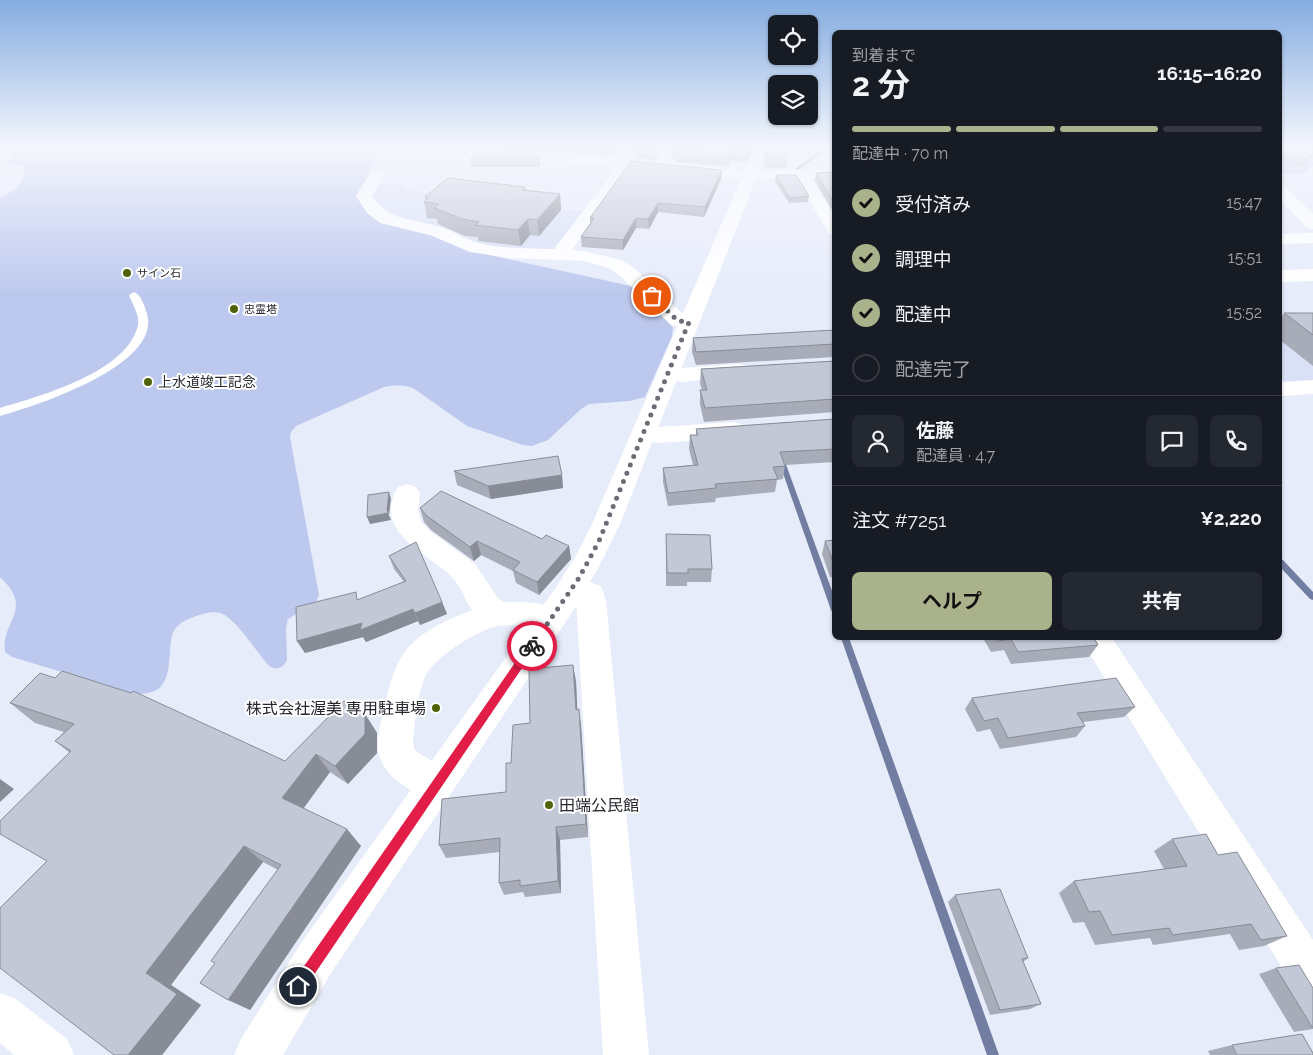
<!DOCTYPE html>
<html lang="ja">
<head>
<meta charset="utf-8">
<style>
  body { margin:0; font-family:Raleway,"Noto Sans JP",sans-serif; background:#242831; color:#f1f3f6; height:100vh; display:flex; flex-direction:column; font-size:19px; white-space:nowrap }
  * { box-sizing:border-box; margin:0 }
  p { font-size:16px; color:#9ea1a6 }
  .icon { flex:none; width:28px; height:28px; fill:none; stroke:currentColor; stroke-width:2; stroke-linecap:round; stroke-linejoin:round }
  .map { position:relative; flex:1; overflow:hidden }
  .details { position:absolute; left:832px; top:30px; width:450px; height:610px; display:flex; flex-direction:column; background:#171b24; border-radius:8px; box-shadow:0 1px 4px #0004 }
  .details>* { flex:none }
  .fabs { position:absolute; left:768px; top:15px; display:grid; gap:10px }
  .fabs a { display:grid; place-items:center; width:50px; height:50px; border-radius:8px; background:#171b24; box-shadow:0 1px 4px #0004; font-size:25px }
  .pin { position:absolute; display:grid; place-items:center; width:42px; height:42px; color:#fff; margin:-21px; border:2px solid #fff; border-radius:50%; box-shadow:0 1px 5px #0007 }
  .courier { position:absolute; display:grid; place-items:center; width:50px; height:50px; margin:-25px; border:4px solid #e11d48; border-radius:50%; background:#fff; color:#222; box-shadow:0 1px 6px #0007 }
  .head em { font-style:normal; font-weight:700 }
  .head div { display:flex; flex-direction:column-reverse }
  .head { display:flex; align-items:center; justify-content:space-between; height:85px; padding:0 20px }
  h1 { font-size:32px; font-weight:700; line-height:38px }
  .bar { display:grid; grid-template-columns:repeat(4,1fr); gap:8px 5px; align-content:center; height:60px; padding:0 20px }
  .bar i { height:6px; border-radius:4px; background:#363941 }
  .bar .selected { background:#a9b28b }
  .bar p { grid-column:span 4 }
  .line { display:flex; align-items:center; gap:12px; padding:0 20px; border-top:1px solid #363941 }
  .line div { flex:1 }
  .round { display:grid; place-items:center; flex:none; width:52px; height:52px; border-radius:8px; background:#242831 }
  ol { padding:0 20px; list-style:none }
  li { display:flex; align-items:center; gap:15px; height:55px }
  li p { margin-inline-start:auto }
  li .icon { padding:5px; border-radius:50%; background:#a9b28b; color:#111; stroke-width:4 }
  li:last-child { color:#9ea1a6 }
  li i { width:28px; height:28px; border:2px solid #363941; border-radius:50% }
  .action { display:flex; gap:10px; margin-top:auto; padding:10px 20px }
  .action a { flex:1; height:58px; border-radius:8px; background:#a9b28b; color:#111; font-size:20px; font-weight:700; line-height:58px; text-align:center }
  .action a+a { background:#242831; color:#f1f3f6 }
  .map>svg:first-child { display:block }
  .built { fill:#dae1f7 }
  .green { fill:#bcc8ee }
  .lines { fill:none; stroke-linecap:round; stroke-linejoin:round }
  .stream { fill:#727da2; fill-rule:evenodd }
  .lane { fill:#fff; fill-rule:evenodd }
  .street { fill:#fff; fill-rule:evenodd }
  .secondary { fill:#fff; fill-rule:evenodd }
  .wall { fill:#a8acb8 }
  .shaded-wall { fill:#888c96 }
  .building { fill:#c3c8d6; stroke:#888c96 }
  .route { fill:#e11d48 }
  .done { stroke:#6a6d76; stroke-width:5; stroke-dasharray:0 9 }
  .poi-dot { fill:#506208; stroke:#fff; stroke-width:2 }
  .labels { text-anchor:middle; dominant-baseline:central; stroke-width:4; stroke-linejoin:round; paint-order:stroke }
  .far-poi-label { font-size:11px; fill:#26282e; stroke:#fff; text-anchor:start }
  .poi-label { font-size:14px; fill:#26282e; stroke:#fff; text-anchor:start }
  .near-poi-label { font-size:16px; fill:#26282e; stroke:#fff; text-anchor:end }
</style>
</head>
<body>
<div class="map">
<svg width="1313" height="1055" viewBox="0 0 1313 1055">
  <rect width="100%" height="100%" fill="#e7ecfb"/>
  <g class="built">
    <polygon points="401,183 406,190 532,202 530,205 586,212 557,251 512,250 481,245 385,213 371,195 377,184"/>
    <polygon points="1280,330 1313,330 1313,383 1290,385 1280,378"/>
  </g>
  <g class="green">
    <path d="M16,148H378L369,176L357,197L367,212L380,222L431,234L471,251L631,286L669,322L673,328L672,336L645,397L630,401L589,404L581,409L548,440L532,446L523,445L467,426L413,388C402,384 395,385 384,387L296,426L291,432L290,437L319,595L316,602L288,619L286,628L287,660C283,668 276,671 269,666C258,654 235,617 220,613C212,611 201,614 194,617C184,620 174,626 172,636C168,651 172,672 162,685C157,693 144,694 135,694L12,657L5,652C1,619 35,610 0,577V199C13,191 26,184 24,166L8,164V162Z"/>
    <polygon points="1280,148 1313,148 1313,166 1301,174 1281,174"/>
  </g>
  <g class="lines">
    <g class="stream">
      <polygon points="825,148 829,148 798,170 796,170 796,168"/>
      <polygon points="779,457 781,457 784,459 835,599 835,613 832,612 831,610 778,459"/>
      <polygon points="1280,559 1283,560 1313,592 1313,600 1310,599 1280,567"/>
      <polygon points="841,638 849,638 999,1055 987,1055"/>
    </g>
    <path class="lane" d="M134,292C141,294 145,307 147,314C162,365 36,406 0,416V408C40,396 128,372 138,325C140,315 132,304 129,295Z"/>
    <g class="street">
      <path d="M614,148H628L634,163L572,250L583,251L621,260L634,268L684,315L696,318L699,322L696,326L689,328L671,325L620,276L609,268L583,261L510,258L470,252L430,235L380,223L367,213L356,196L370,173H380L383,176L372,196C390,223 415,218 443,228C456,232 468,241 482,244C505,249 530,248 554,249L620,163Z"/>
      <polygon points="651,148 665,148 674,162 670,169 660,169 658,166 660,162"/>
      <polygon points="801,169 806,171 835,216 835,235 829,234 827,230 793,174 796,171"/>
      <polygon points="1280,185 1286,187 1313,214 1313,229 1307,228 1280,199"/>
      <polygon points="1313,233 1313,243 1280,244 1280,234"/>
      <polygon points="739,364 747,366 750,371 747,376 681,382 660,378 657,373 660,368 668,366 681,368"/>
      <polygon points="1313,380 1313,394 1280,396 1280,382"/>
      <polygon points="734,422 743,425 746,430 743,435 734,438 658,443 635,438 632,433 635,428 644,425 658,427"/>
      <path d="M407,484L416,487L420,493L418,510L421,521L430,531L475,564L498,598L503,602C524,603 553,598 564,621L560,630L549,634C543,632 537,628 531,626C525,625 502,625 497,626C476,631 433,658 425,677C417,696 415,721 413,742L414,749L417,752L449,771L454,784L449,797L436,802C412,792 384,779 378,751C376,737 382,720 385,706C389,686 394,665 407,649C423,630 449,619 472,610C464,598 460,584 449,574C423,551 372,530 398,487Z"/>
      <polygon points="572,575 601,586 606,600 649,1055 603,1055 576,601 562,595 557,587 562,579"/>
      <polygon points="1080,638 1112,638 1313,940 1313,1001 1298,994"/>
      <polygon points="0,993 16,999 67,1039 74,1055 14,1055 0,1043"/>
    </g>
    <g class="secondary">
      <polygon points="405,148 439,148 467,152 569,154 745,170 754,148 768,148 759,170 835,169 835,179 756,179 620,524 603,559 577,605 331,973 283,1055 234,1055 241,1039 301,943 555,589 577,554 592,524 741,179 569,162 467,160 412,152 407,151"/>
      <polygon points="1313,269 1313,281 1280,282 1280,270"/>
    </g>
  </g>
  <g class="wall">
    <polygon points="498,148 614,148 615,154 604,155 569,152 498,151"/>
    <polygon points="629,148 656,148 657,160 635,158 635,153 632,153"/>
    <polygon points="666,148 752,148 746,162 730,160 727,166 676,162"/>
    <polygon points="789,148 786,168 767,168 766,164 764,164 765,152"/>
    <polygon points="1280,148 1313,148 1301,166 1280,161"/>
    <polygon points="539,155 540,163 539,167 471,167 470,159"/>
    <polygon points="835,172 835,215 815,181 816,173"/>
    <polygon points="776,175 809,196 808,202 789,203 775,181"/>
    <polygon points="721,179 704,217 658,212 649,229 636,228 623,250 582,247 581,237 590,224 590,218"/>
    <polygon points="525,187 526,190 560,194 561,210 539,236 530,235 521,246 478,241 478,237 465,236 438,224 437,219 427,218 424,202 426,200 425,197"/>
    <polygon points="1284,313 1313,313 1313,366 1280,340 1280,319"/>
    <polygon points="835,330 835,357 696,365 692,352 693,338"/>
    <polygon points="835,361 835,412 704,422 700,404 700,390 702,390 700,383 701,369"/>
    <polygon points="835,419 835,462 785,465 783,479 777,480 775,492 716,498 715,502 668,506 663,482 663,468 693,465 689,449 690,435 696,435 696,429"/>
    <polygon points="454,471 562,475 563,488 491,499 457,485"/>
    <polygon points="420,508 569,546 571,559 539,595 516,583 513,571 481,555 474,561 431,530 424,522"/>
    <polygon points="835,540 835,583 833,577 830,577 822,554 825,541"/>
    <polygon points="666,548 712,569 711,582 687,582 687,586 666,586"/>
    <polygon points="389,556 442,602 447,614 420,625 418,621 366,642 363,637 305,653 297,641 360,599 404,582 394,569"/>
    <polygon points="983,638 1094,638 1098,645 1089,657 1011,664 1004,650 991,652"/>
    <polygon points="576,681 577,710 581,725 588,837 560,840 561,893 525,897 523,892 504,895 499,883 500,852 446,858 439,845 506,792 511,763 530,723"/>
    <polygon points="972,698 1135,707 1124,717 1083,722 1085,726 1076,737 1000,749 990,729 977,732 965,709"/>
    <polygon points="10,703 285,761 365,714 377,733 377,753 348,784 330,772 303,808 361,846 250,1010 215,963 278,870 263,862 171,985 201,1005 162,1055 47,861 70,753 55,741 64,732 35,723"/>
    <polygon points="1172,839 1218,855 1287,936 1264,946 1239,950 1230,934 1153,945 1150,938 1095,945 1084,922 1073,923 1059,893 1074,881 1164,869 1154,851"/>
    <polygon points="955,895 1028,958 1023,962 1041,1004 1030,1009 990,1015 948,902"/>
    <polygon points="1276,968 1313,988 1313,1029 1294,1032 1259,974"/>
    <polygon points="1232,1045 1313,1055 1210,1055 1208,1051"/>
  </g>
  <g class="shaded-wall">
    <polygon points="748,148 752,148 746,162 747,151"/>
    <polygon points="730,149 730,160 727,166 728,155"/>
    <polygon points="1313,152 1313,155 1301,166 1305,159"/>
    <polygon points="539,155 540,163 539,167 538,158"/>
    <polygon points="722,170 721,179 704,217 705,207"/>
    <polygon points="560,194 561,210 539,236 537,220"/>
    <polygon points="658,203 658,212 649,229 648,219"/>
    <polygon points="636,218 636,228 623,250 623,240"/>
    <polygon points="528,219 530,235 521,246 518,230"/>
    <polygon points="562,475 563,488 491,499 488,486"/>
    <polygon points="389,492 391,499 389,515 387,509"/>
    <polygon points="388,513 391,520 370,524 367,517"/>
    <polygon points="477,541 481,555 474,561 470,547"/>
    <polygon points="569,546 571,559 539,595 537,582"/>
    <polygon points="442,602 447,614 420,625 415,613"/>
    <polygon points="413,609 418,621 366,642 363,637 305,653 297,641"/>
    <polygon points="573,665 576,681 578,725 576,710"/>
    <polygon points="579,709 581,725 588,837 586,824"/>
    <polygon points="365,714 377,733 377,753 348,784 335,766"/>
    <polygon points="316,754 330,772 298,816 282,798"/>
    <polygon points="0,779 14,789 0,802"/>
    <polygon points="556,827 560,840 561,893 558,881"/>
    <polygon points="347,829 361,846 250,1010 228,1000"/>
    <polygon points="244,846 263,862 171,985 201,1005 162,1055 128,1055 146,973"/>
  </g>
  <g class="building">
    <polygon points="674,148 748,148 747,151 730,149 728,155 676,150"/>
    <polygon points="767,148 789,148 787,156 769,156 768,153 765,152"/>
    <polygon points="1280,148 1313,148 1313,152 1305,159 1280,153"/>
    <polygon points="479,153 539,155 538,158 470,159"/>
    <polygon points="631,161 722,170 705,207 658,203 648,219 636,218 623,240 581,237 594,218 590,218"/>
    <polygon points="835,172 835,204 816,173"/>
    <polygon points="776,175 796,175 809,196 789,198"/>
    <polygon points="448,178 525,187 522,190 560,194 537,220 528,219 518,230 475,225 479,222 462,219 434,208 439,204 424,202 428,198 425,197"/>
    <polygon points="1284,313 1313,313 1313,335"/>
    <polygon points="835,330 835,344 696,352 693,338"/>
    <polygon points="835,361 835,399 705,408 700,390 707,390 701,369"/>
    <polygon points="835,419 835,449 780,452 785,466 773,467 778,479 715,484 716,488 668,493 663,468 698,465 690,435 698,435 696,429"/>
    <polygon points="558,456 562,475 488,486 454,471"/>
    <polygon points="441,491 542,539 546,535 569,546 537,582 513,570 520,562 477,541 470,547 427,516 420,508"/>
    <polygon points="389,492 387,509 388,513 367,517 368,495"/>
    <polygon points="666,534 710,535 712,569 688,569 688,573 667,573"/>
    <polygon points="835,540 835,564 834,564 825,541"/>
    <polygon points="416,542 442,602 415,613 413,609 360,630 362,623 297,641 296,607 356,592 357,600 406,581 389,556"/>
    <polygon points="996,638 1094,638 1098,645 1018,652 1011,639 998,641"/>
    <polygon points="573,665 576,710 579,709 586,824 556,827 558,881 520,886 520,880 499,883 500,838 439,845 442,799 506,792 506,763 511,763 513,725 530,723 529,669"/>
    <polygon points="62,671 131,693 133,691 285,761 344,701 365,714 365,734 335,766 316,754 282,798 347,829 228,1000 200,983 215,963 211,961 281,865 244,846 146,973 177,994 128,1055 114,1055 0,968 0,908 47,861 0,834 0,821 71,751 55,741 74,724 10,703 40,673 55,678"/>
    <polygon points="1116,678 1135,707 1077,713 1085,726 1008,738 998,718 984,721 972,698"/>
    <polygon points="1206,834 1218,855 1237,852 1287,936 1261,940 1251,924 1173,935 1169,928 1112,935 1100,911 1089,912 1074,881 1187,866 1172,839"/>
    <polygon points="1000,889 1028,958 1022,959 1041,1004 1000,1010 955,895"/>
    <polygon points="1299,965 1313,988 1313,1027 1312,1027 1276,968"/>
    <polygon points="1302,1034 1313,1053 1313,1055 1237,1055 1232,1045"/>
  </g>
  <linearGradient id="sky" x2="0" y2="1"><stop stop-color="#85ace0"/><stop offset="0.5" stop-color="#f4f6fd"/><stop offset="1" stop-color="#f4f6fd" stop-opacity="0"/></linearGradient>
  <rect width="1313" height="295" fill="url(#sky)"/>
  <polygon class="route" points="532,642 535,644 535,649 303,991 298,993 293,991 292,986 293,982 528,644"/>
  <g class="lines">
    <polyline class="done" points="532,646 579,578 599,541 689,322 678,321 652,296"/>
  </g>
  <g class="poi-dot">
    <circle cx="127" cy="273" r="5"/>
    <circle cx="234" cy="309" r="5"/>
    <circle cx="148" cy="382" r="5"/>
    <circle cx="436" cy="708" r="5"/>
    <circle cx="549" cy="805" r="5"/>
  </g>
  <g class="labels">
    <g class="far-poi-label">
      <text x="137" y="273">サイン石</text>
      <text x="244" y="309">忠霊塔</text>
    </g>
    <g class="poi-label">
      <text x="158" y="382">上水道竣工記念</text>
    </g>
    <g class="near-poi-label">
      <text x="426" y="708">株式会社渥美 専用駐車場</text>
      <text x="559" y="805" text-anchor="start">田端公民館</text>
    </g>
  </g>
</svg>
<div class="fabs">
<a><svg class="icon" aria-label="locate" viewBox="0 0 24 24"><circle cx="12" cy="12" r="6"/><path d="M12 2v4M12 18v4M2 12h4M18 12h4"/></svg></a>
<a><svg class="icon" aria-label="layers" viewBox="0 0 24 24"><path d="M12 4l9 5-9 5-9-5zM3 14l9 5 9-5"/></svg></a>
</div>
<div class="pin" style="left:652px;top:296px;background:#ea580c"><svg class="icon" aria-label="bag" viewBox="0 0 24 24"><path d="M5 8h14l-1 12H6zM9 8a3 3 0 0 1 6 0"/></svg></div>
<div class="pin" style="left:298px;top:986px;background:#1f2937"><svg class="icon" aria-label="home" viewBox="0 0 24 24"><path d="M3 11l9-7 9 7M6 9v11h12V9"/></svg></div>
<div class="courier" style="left:532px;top:646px"><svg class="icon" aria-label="bike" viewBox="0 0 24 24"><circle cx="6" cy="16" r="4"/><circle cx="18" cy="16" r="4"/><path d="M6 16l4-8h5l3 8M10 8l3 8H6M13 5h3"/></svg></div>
<section class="details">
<div class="head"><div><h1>2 分</h1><p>到着まで</p></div><em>16:15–16:20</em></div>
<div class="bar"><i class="selected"></i><i class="selected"></i><i class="selected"></i><i></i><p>配達中 · 70 m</p></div>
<ol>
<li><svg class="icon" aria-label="check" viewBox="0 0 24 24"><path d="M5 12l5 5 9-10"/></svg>受付済み<p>15:47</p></li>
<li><svg class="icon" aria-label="check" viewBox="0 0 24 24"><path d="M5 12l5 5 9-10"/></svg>調理中<p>15:51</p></li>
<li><svg class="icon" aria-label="check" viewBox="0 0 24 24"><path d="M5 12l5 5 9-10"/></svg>配達中<p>15:52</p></li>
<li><i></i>配達完了</li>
</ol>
<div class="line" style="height:90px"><a class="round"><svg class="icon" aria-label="person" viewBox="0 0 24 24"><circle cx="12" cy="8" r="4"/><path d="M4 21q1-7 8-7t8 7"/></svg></a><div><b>佐藤</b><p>配達員 · 4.7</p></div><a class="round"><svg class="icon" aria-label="chat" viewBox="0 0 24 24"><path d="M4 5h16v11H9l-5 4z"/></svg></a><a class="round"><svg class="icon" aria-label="phone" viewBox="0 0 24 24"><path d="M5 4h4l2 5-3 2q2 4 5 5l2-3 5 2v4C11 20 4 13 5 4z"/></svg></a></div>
<div class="line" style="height:65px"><div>注文 #7251</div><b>¥2,220</b></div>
<div class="action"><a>ヘルプ</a><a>共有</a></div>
</section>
</div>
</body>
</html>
